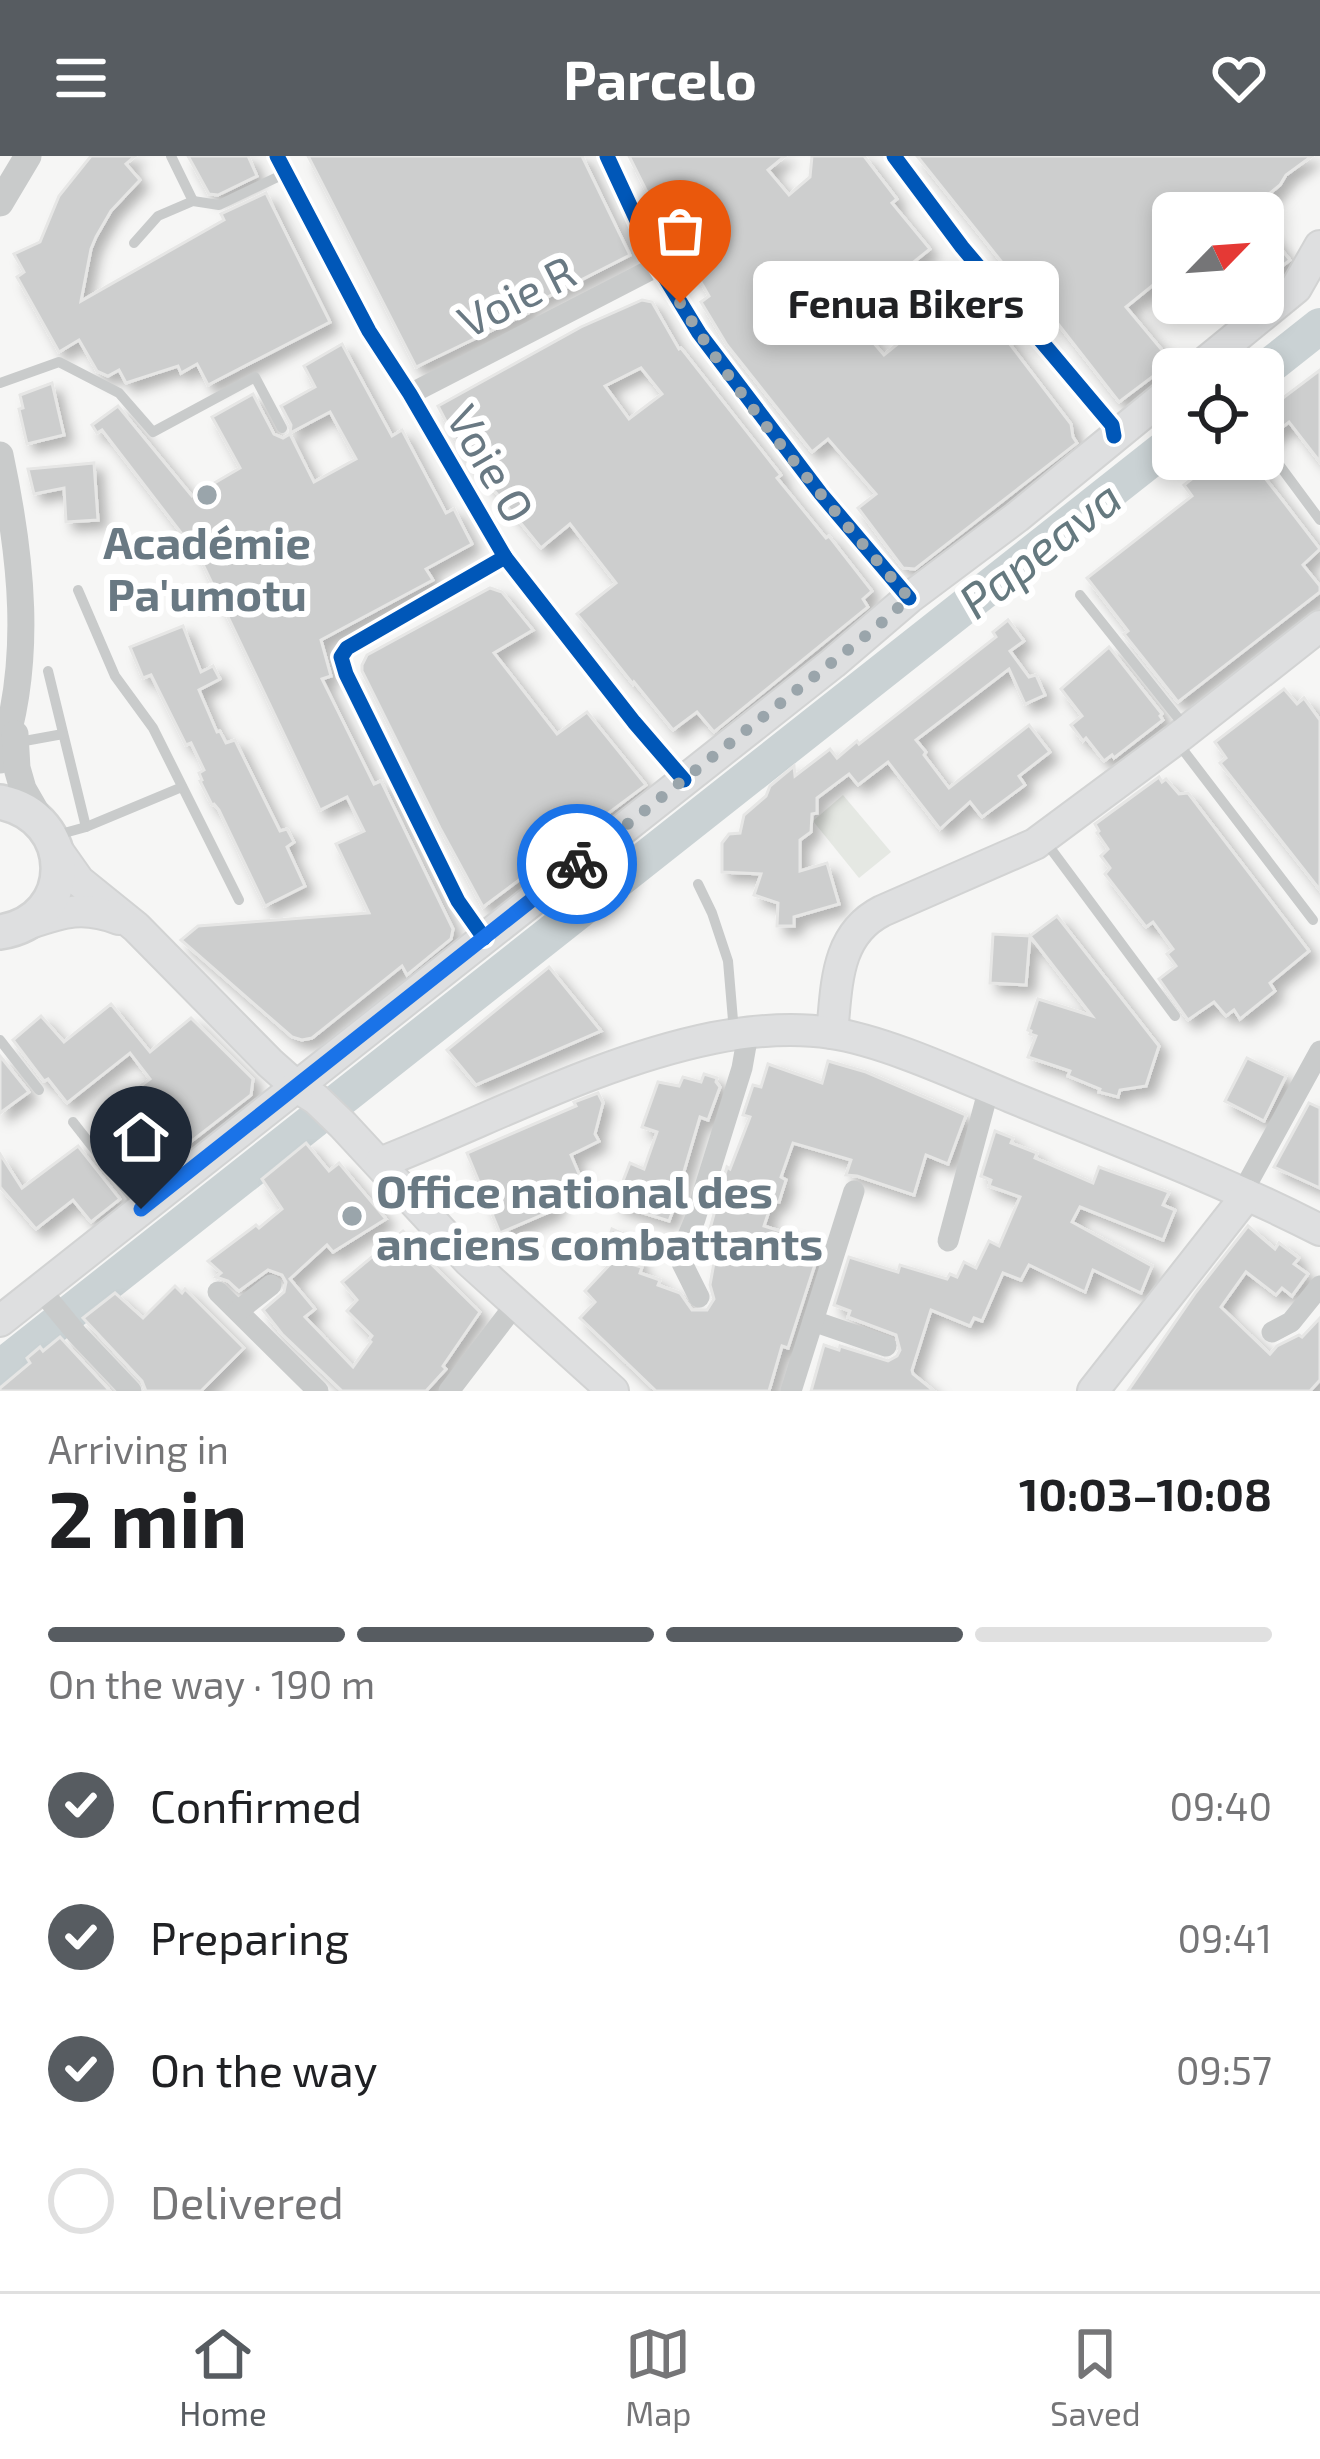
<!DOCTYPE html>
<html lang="en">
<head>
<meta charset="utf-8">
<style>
  body { margin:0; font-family:"Exo 2",sans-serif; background:#f2f2f2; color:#202124; height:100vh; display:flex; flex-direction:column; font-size:45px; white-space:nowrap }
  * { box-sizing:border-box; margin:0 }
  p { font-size:39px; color:#757577 }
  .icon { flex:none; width:66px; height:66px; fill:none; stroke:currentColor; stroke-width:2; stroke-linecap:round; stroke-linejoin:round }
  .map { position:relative; height:1235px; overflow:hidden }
  .details { display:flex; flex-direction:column; background:#fff; flex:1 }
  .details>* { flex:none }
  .needle { width:78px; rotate:65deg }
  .buttons { position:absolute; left:1152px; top:36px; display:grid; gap:24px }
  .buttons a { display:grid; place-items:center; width:132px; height:132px; border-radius:18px; background:#fff; box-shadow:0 6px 18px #0003; font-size:60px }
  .pin { position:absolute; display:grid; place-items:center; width:102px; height:102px; color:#fff; margin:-123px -51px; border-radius:50% 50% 50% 0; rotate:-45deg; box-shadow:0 0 12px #0007 }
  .pin .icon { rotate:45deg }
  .courier { position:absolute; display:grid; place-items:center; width:120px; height:120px; margin:-60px; border:9px solid #1a73e8; border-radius:50%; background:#fff; color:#222; box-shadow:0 3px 15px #0007 }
  .bubble { position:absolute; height:84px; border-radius:18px; background:#fff; box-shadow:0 6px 18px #0003; font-size:39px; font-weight:700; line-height:84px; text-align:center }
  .overview em { font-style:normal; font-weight:700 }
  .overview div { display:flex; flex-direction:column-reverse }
  .overview { display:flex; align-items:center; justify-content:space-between; height:204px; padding:0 48px }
  h1 { font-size:78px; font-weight:700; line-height:90px }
  .bar { display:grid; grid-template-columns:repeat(4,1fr); gap:18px 12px; align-content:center; height:144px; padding:0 48px }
  .bar i { height:15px; border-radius:9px; background:#e0e0e0 }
  .bar .active { background:#575c61 }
  .bar p { grid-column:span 4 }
  ol { padding:0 48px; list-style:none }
  li { display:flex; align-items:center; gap:36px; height:132px }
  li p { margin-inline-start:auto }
  li .icon { padding:12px; border-radius:50%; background:#575c61; color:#fff; stroke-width:4 }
  li:last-child { color:#757577 }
  li i { width:66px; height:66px; border:6px solid #e0e0e0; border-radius:50% }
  header { display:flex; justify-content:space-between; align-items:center; height:156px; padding:0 48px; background:#575c61; color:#fff; font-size:54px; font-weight:700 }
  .tabs { display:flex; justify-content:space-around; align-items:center; height:168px; border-top:3px solid #e0e0e0; background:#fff; font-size:33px; color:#757577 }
  .tabs a { display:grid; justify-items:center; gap:6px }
  .tabs .active { color:#575c61 }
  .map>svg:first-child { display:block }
  .green { fill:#e5e8e3 }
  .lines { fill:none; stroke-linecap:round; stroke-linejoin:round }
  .river { stroke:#cad2d4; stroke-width:36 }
  .building { fill:#cdcece; stroke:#e6e6e5; stroke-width:3; fill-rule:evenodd; filter:url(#shadow) }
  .secondary-casing { stroke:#d2d3d3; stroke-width:34 }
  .primary-casing { stroke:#d2d3d3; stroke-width:38 }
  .service { stroke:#c9cbcb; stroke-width:10 }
  .minor { stroke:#c9cbcb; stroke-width:21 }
  .tertiary { stroke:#c9cbcb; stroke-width:27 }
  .secondary { stroke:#dedfe0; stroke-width:30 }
  .primary { stroke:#dedfe0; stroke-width:33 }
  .cycleway-casing { stroke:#fff; stroke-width:22 }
  .cycleway { stroke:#0057b8; stroke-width:15 }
  .done { stroke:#9aa5ab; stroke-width:12; stroke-dasharray:0 21.6 }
  .route { stroke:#1a73e8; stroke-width:15 }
  .poi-dot { fill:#9aa5ab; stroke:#fff; stroke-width:4.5 }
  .labels { text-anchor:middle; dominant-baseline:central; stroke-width:12; stroke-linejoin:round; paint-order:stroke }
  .street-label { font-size:45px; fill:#697983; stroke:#fff }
  .poi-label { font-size:45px; font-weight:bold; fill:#697983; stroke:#fff }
  .water-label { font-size:48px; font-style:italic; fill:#65797f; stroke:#fff }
</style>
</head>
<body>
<header><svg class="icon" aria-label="menu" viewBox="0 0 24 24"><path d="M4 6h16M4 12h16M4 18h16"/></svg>Parcelo<svg class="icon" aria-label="heart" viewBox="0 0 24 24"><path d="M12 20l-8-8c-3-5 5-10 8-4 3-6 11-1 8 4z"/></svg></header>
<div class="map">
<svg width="1320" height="1235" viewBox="0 0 1320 1235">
  <defs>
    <filter id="shadow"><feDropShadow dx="8" dy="8" stdDeviation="6" flood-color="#0004"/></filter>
  </defs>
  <rect width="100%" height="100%" fill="#f6f6f5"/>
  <polygon class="green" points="843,639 891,696 859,722 813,665"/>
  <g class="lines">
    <g class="river">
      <polyline points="1263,215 1320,170"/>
      <polyline points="0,1212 1173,286"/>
    </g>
  </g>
  <g class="building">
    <polygon points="91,0 135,0 126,8 140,24 111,55 96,81 91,93 81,145 224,64 221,58 266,37 330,166 208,229 197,208 181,217 178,210 126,227 119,214 108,220 97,215 79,184 59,196 17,121 24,116 14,98 40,86 59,40"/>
    <polygon points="188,0 248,0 257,20 218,39 209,38"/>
    <polygon points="308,0 582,0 630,99 526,152 528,157 416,211"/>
    <polygon points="629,0 785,0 768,14 789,39 810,21 812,0 864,0 897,43 892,47 930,93 850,157 860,171 884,199 967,132 1071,268 1073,281 1077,287 915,413 903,412 858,352 876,338 828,283 812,296 727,189 701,146 709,140 687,102 706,89 685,57 663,68"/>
    <polygon points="917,0 1312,0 1286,19 1280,29 1246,57 1173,57 1173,113 1126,151 1172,206 1119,246 1037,141 1032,144"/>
    <polygon points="1263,71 1290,104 1263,125"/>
    <path d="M642,144L652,146L679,193L681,192L781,319L777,322L826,382L829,380L872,435L863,443L868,451L714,576L697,556L673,574L634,526L633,528L577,458L616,427L570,368L541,392L467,301L465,302L438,250L581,171ZM641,212L662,238L629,263L605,230Z"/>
    <polygon points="342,188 392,280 402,274 446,357 454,353 472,388 426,413 433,424 321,484 331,520 322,523 374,628 381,625 453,773 451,783 407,819 402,810 312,882 302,884 292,881 181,784 198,770 369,757 336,688 364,675 347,641 320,654 189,379 185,382 102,274 97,277 92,269 118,250 192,340 240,312 212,261 253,238 274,278 283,282 290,278 314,326 356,303 330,256 290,277 291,269 281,250 315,231 304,210"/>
    <polygon points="1320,214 1320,306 1289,266 1263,286 1263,257"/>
    <polygon points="52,227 64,279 27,288 19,253 23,252 20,239"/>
    <polygon points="1217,303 1250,303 1280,341 1320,393 1303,409 1320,430 1320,436 1178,546 1124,478 1128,475 1087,422 1192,340 1184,329"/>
    <polygon points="94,307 98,364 66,366 64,332 34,338 28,313"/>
    <polygon points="490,432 502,436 533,474 494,497 557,578 587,556 646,629 483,751 440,672 362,515 362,509 367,499"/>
    <polygon points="1008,464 1024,485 1010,495 1029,521 1036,519 1045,539 1025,548 1009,513 916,584 926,596 924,599 949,632 1029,569 1050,596 1019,620 1025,629 982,661 970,646 940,673 888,606 858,629 849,618 817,642 817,657 812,658 811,676 800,684 800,715 827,707 839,748 794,761 794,770 777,770 778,747 754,739 761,718 722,716 722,687 729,678 740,677 744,659 766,640 770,630 794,610 795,620 830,593 837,602 857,585 859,588 996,481 993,476"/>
    <polygon points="183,470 201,516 213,510 220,523 199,534 217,576 220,575 226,587 235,584 280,675 287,673 294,686 287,691 305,730 265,750 219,654 214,648 212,649 200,625 202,624 199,617 204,614 191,587 186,589 151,519 143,522 130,491"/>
    <polygon points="1109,491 1162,558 1160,560 1163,564 1114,602 1112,599 1104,605 1086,582 1083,585 1071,569 1082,560 1061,533"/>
    <polygon points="1284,533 1297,548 1304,542 1320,564 1320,734 1220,607 1226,602 1215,586"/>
    <polygon points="1159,621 1162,626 1166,623 1179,638 1188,637 1309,795 1270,827 1275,835 1240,863 1234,854 1226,860 1214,846 1188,864 1159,823 1176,810 1167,798 1173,793 1153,766 1146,771 1105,718 1110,712 1101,700 1108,693 1097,677 1099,675 1095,668"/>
    <polygon points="1057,760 1159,890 1146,930 1120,934 1118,941 1099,936 1100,933 1068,920 1070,915 1028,901 1036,880 1030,878 1031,875 1028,874 1038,843 1092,860 1030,780 1026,829 990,827 993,778 1030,780"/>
    <polygon points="549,811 601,875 476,929 447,894"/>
    <polygon points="111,848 150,896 191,862 253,923 251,939 148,1019 101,960 150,923 130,897 67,947 48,923 44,925 13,884 41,860 64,886"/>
    <polygon points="0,900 29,936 0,957"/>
    <polygon points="1247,902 1286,920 1264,965 1225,945"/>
    <polygon points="828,905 866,916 966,959 948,1008 926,999 914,1039 857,1020 846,1019 851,1004 793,987 781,1021 786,1024 779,1046 772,1046 764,1070 812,1085 812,1087 821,1090 788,1192 782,1190 769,1235 656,1235 580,1162 595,1146 585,1135 613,1105 602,1104 612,1073 642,1086 634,1109 642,1111 640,1117 660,1124 658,1129 680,1137 692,1154 707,1154 714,1143 710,1129 717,1090 706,1087 727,1011 730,1013 750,961 743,959 753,929 761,931 768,908 822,927"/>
    <polygon points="704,918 717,922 716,926 720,931 708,964 700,961 680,1029 682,1030 669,1065 614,1048 630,1007 644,1013 657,976 642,971 658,926 679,930 683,921 701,926"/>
    <polygon points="598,937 603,947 595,978 599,985 571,999 582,1025 554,1038 557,1045 554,1054 500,1077 467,997 576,950 574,946"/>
    <polygon points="1309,947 1320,952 1320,1032 1274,1011"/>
    <polygon points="995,975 1013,982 1011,987 1037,997 1035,1002 1093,1027 1099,1011 1169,1036 1163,1049 1175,1054 1163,1084 1080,1051 1072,1066 1152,1110 1141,1137 1093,1114 1085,1136 1029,1109 1021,1124 1003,1117 982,1165 974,1162 970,1170 931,1154 912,1214 913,1218 934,1235 811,1235 824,1189 839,1194 840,1190 888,1205 897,1200 900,1194 896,1179 848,1161 850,1155 834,1149 849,1101 898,1116 900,1109 947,1123 950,1118 957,1121 964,1106 976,1112 989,1085 999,1090 1020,1041 989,1030 991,1024 981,1020"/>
    <polygon points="306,987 329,1015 339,1007 386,1063 333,1096 327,1089 290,1123 315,1153 305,1161 353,1211 371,1186 369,1184 372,1180 347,1155 357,1144 342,1126 403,1075 413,1086 411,1088 480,1156 443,1210 446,1213 426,1235 342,1235 282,1178 263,1154 284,1136 286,1126 282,1119 268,1114 239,1135 228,1125 216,1121 221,1117 208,1105 256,1069 259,1072 282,1053 262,1023"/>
    <polygon points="78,990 120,1043 91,1066 73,1044 36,1073 0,1031 0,998 22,1032"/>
    <polygon points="1248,1070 1275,1093 1279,1087 1299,1102 1294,1108 1308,1118 1292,1140 1282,1132 1276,1139 1246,1116 1221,1151 1270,1198 1277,1190 1299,1179 1302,1181 1320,1162 1320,1224 1310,1235 1128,1235 1196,1136"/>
    <polygon points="175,1130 182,1137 185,1133 244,1192 201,1235 146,1235 142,1225 83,1162 115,1137 143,1162"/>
    <polygon points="60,1181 110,1235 0,1235 0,1232 30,1207 27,1202 40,1191 43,1195"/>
  </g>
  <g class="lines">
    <g class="secondary-casing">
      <g id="secondary">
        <polyline points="1197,213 1296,132 1320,90"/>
        <polyline points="55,691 79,725 136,771 270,907 297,931 316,943 343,969 469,1105 613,1235"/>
        <path d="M27,768C63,756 82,749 119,763"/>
        <path d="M832,877C837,830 835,779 882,755L1035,688L1175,584L1320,470"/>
        <path d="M380,1007C490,964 596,906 713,882C750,875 793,871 831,877C885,885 958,919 1011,941C1114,983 1220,1023 1320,1074"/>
        <polyline points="0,1165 833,507 909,442 1017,361 1173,233"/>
        <polyline points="1093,1235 1247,1039"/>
      </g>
    </g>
    <g class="primary-casing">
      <path id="primary" d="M0,646C77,661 78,764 0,776"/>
    </g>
    <g class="service">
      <polyline points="171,0 193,45"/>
      <polyline points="134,87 158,60 193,45 219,49 286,17"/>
      <polyline points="0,227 59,206 119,237 153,276 255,221 282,272"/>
      <polyline points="1280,310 1320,364"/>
      <polyline points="78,434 115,520 153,572 239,744"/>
      <polyline points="1080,439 1186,572"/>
      <polyline points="48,515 86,671"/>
      <polyline points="19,586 63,578"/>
      <polyline points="1177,586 1313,764"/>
      <polyline points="57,679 86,671 182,631"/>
      <polyline points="1045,685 1175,860"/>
      <polyline points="698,728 712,757 728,805 734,876"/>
      <polyline points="0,884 39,934"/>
      <polyline points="73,966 141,1053"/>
    </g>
    <g class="minor">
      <polyline points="277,0 369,175 410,238 505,401 634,566 684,624"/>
      <polyline points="607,0 658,110 699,177 821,338 909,442"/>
      <polyline points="894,0 962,91 1112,269 1114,280"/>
      <polyline points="410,238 658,110"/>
      <polyline points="484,782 458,745 346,518 341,501 347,492 505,401"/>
      <polyline points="1242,1037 1320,895"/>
      <polyline points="948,1085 989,932"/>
      <polyline points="40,1133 77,1178 131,1235"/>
      <polyline points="218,1136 318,1235"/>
      <polyline points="699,1141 682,1107 683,1092 695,1063 742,912 748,878"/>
      <polyline points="238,1155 271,1129"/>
      <polyline points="813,1165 886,1190"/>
      <polyline points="1272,1176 1291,1166 1320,1130"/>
      <polyline points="449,1235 515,1149"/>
      <polyline points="791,1235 854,1035"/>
    </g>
    <g class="tertiary">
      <polyline points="0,47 28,0"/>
      <path d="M0,299C21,398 34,505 0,604"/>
      <polyline points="15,578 17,612 23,633 42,666"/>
    </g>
    <use href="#secondary" class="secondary"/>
    <use href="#primary" class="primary"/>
    <g class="cycleway-casing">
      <g id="cycleway">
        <polyline points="277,0 369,175 410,238 505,401 634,566 684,624"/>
        <polyline points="607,0 658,110 699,177 821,338 909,442"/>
        <polyline points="894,0 962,91 1112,269 1114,280"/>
        <polyline points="484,782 458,745 346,518 341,501 347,492 505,401"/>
      </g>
    </g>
    <use href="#cycleway" class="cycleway"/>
  </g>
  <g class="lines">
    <path class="done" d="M577,708L878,470L909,442C828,348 746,253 680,147"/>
    <polyline class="route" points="141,1053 577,708"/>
  </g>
  <g class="poi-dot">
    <circle cx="207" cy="339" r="12"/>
    <circle cx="352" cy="1060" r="12"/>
  </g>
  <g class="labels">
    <g class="street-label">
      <text transform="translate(516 139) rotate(-27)">Voie R</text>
      <text transform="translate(492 307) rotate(60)">Voie O</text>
    </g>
    <g class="poi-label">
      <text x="207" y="385">Académie<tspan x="207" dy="52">Pa'umotu</tspan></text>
      <text x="376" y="1034" text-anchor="start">Office national des<tspan x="376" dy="52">anciens combattants</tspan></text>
    </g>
    <g class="water-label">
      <text transform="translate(1039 392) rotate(-38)">Papeava</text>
    </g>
  </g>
</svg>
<div class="buttons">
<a><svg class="needle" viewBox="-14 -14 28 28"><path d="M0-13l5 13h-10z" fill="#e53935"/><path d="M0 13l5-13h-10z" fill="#757577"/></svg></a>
<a><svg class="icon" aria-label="locate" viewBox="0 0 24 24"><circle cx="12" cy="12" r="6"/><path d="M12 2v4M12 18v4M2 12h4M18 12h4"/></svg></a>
</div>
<div class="pin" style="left:680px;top:147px;background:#ea580c"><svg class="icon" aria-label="bag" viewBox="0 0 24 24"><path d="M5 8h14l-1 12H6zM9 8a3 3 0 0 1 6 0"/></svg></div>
<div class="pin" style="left:141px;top:1053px;background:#1f2937"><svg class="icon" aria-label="home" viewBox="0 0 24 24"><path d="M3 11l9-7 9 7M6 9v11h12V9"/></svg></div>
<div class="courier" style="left:577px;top:708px"><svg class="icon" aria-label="bike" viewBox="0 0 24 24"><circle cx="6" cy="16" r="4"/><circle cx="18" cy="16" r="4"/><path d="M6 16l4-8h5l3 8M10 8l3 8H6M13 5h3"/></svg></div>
<div class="bubble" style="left:753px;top:105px;width:306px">Fenua Bikers</div>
</div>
<section class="details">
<div class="overview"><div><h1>2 min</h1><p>Arriving in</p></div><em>10:03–10:08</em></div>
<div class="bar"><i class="active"></i><i class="active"></i><i class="active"></i><i></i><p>On the way · 190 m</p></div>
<ol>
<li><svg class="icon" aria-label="check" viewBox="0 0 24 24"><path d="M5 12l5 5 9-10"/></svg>Confirmed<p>09:40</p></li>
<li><svg class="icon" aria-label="check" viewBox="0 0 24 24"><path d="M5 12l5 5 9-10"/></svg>Preparing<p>09:41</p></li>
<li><svg class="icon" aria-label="check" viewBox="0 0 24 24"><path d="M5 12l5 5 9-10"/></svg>On the way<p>09:57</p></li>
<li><i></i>Delivered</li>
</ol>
</section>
<nav class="tabs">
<a class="active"><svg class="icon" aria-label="home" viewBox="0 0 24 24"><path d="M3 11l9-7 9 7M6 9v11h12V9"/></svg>Home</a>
<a><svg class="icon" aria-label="map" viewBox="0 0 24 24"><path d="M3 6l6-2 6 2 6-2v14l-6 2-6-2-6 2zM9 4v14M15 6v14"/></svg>Map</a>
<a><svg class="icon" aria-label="saved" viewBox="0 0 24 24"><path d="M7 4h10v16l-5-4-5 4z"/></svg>Saved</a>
</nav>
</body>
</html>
